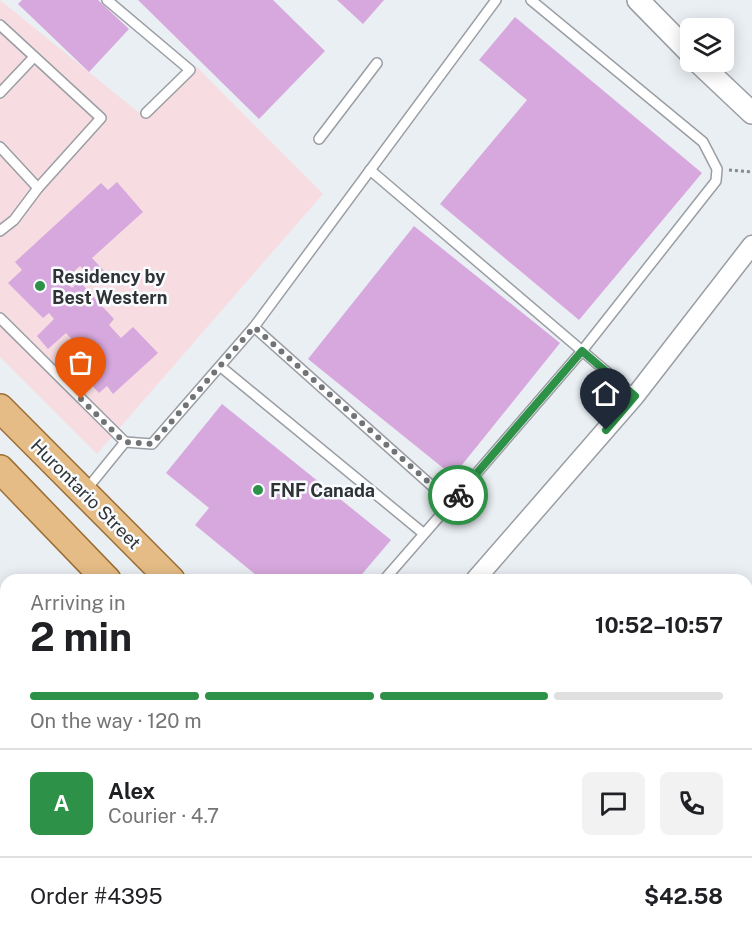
<!DOCTYPE html>
<html lang="en">
<head>
<meta charset="utf-8">
<style>
  body { margin:0; font-family:"Public Sans",sans-serif; background:#f2f2f2; color:#202124; height:100vh; display:flex; flex-direction:column; font-size:22px; white-space:nowrap }
  * { box-sizing:border-box; margin:0 }
  p { font-size:20px; color:#757577 }
  .icon { flex:none; width:33px; height:33px; fill:none; stroke:currentColor; stroke-width:2; stroke-linecap:round; stroke-linejoin:round }
  .map { position:relative; flex:1; overflow:hidden }
  .panel { position:absolute; left:0px; top:574px; width:753px; height:374px; display:flex; flex-direction:column; background:#fff; border-radius:18px 18px 0 0; box-shadow:0 3px 15px #0003 }
  .panel>* { flex:none }
  .buttons { position:absolute; left:680px; top:18px; display:grid; gap:12px }
  .buttons a { display:grid; place-items:center; width:54px; height:54px; border-radius:9px; background:#fff; box-shadow:0 3px 15px #0003; font-size:30px }
  .pin { position:absolute; display:grid; place-items:center; width:51px; height:51px; color:#fff; margin:-62px -26px; border-radius:50% 50% 50% 0; rotate:-45deg; box-shadow:0 0 6px #0007 }
  .pin .icon { rotate:45deg }
  .courier { position:absolute; display:grid; place-items:center; width:60px; height:60px; margin:-30px; border:4px solid #2d9147; border-radius:50%; background:#fff; color:#222; box-shadow:0 2px 8px #0007 }
  .summary em { font-style:normal; font-weight:700 }
  .summary div { display:flex; flex-direction:column-reverse }
  .summary { display:flex; align-items:center; justify-content:space-between; height:102px; padding:0 30px }
  h1 { font-size:39px; font-weight:700; line-height:45px }
  .bar { display:grid; grid-template-columns:repeat(4,1fr); gap:9px 6px; align-content:center; height:72px; padding:0 30px }
  .bar i { height:8px; border-radius:4px; background:#e0e0e0 }
  .bar .selected { background:#2d9147 }
  .bar p { grid-column:span 4 }
  .line { display:flex; align-items:center; gap:15px; padding:0 30px; border-top:2px solid #e0e0e0 }
  .line div { flex:1 }
  .round { display:grid; place-items:center; flex:none; width:63px; height:63px; border-radius:9px; background:#f2f2f2 }
  .map>svg:first-child { display:block }
  .commercial { fill:#f7dde2 }
  .building { fill:#d7a8de }
  .lines { fill:none; stroke-linecap:round; stroke-linejoin:round }
  .service-casing { stroke:#9a9ea4; stroke-width:12 }
  .minor-casing { stroke:#9a9ea4; stroke-width:21 }
  .tertiary-casing { stroke:#9a9ea4; stroke-width:24 }
  .primary-casing { stroke:#9b6e34; stroke-width:30 }
  .path { stroke:#888c8f; stroke-width:3; stroke-dasharray:3 3; stroke-linecap:butt }
  .service { stroke:#fff; stroke-width:9 }
  .minor { stroke:#fff; stroke-width:18 }
  .tertiary { stroke:#fff; stroke-width:21 }
  .primary { stroke:#e5bc85; stroke-width:27 }
  .done { stroke:#717477; stroke-width:6; stroke-dasharray:0 10.8 }
  .route { stroke:#2d9147; stroke-width:8 }
  .poi-dot { fill:#2d9147; stroke:#f9fcff; stroke-width:2 }
  .labels { text-anchor:middle; dominant-baseline:central; stroke-width:5; stroke-linejoin:round; paint-order:stroke }
  .poi-label { font-size:18px; font-weight:bold; fill:#303234; stroke:#f9fcff; text-anchor:start }
  .street-label { font-size:18px; fill:#303234; stroke:#f9fcff }
</style>
</head>
<body>
<div class="map">
<svg width="752" height="947" viewBox="0 0 752 947">
  <rect width="100%" height="100%" fill="#eaeff4"/>
  <polygon class="commercial" points="0,0 143,116 197,67 323,194 97,454 0,357"/>
  <g class="building">
    <polygon points="22,0 98,0 129,29 89,72 18,4"/>
    <polygon points="138,0 273,0 325,51 259,119"/>
    <polygon points="337,0 384,0 363,24"/>
    <polygon points="515,17 702,173 579,320 440,204 527,100 479,60"/>
    <polygon points="117,182 143,212 92,258 108,275 97,284 80,266 64,280 72,288 79,281 114,319 109,325 121,338 133,327 158,353 113,394 107,386 99,393 88,381 94,375 88,368 94,363 87,356 81,362 72,352 78,346 66,333 48,349 37,336 54,319 49,313 43,318 8,283 22,270 15,262 101,183 108,190"/>
    <polygon points="414,226 560,343 453,476 308,359"/>
    <polygon points="222,404 391,540 357,580 252,580 256,575 195,525 209,508 166,473"/>
  </g>
  <g class="lines">
    <g class="service-casing">
      <g id="service">
        <polyline points="107,0 190,70 146,113"/>
        <polyline points="0,25 101,118 38,188 0,147"/>
        <polyline points="0,93 34,57"/>
        <polyline points="319,139 377,63"/>
        <polyline points="370,170 635,396"/>
        <polyline points="0,231 14,220 38,188"/>
        <polyline points="0,318 125,442"/>
        <polyline points="254,327 451,503 582,351 716,181 717,169 703,142 531,0"/>
        <polyline points="221,367 423,533"/>
        <polyline points="86,490 125,442 152,444 254,327 496,0"/>
        <polyline points="384,580 451,503"/>
        <polyline points="747,899 752,894"/>
        <polyline points="698,947 703,942"/>
      </g>
    </g>
    <g class="minor-casing">
      <g id="minor">
        <polyline points="475,580 635,396 752,245"/>
        <polyline points="172,947 176,942"/>
      </g>
    </g>
    <g class="tertiary-casing">
      <g id="tertiary">
        <polyline points="638,0 690,53"/>
        <polyline points="698,62 752,113"/>
      </g>
    </g>
    <g class="primary-casing">
      <g id="primary">
        <polyline points="0,408 171,580"/>
        <polyline points="0,469 107,580"/>
        <polyline points="460,942 465,947"/>
        <polyline points="526,942 531,947"/>
      </g>
    </g>
    <polyline class="path" points="729,170 752,172"/>
    <use href="#service" class="service"/>
    <use href="#minor" class="minor"/>
    <use href="#tertiary" class="tertiary"/>
    <use href="#primary" class="primary"/>
  </g>
  <g class="lines">
    <polyline class="done" points="81,399 124,442 152,444 254,327 452,503 458,495"/>
    <polyline class="route" points="458,495 582,351 635,396 606,430"/>
  </g>
  <g class="poi-dot">
    <circle cx="40" cy="286" r="6"/>
    <circle cx="258" cy="490" r="6"/>
  </g>
  <g class="labels">
    <g class="poi-label">
      <text x="52" y="276">Residency by<tspan x="52" dy="21">Best Western</tspan></text>
      <text x="270" y="490">FNF Canada</text>
    </g>
    <g class="street-label">
      <text transform="translate(86 494) rotate(45)">Hurontario Street</text>
    </g>
  </g>
</svg>
<div class="buttons">
<a><svg class="icon" aria-label="layers" viewBox="0 0 24 24"><path d="M12 4l9 5-9 5-9-5zM3 14l9 5 9-5"/></svg></a>
</div>
<div class="pin" style="left:81px;top:399px;background:#ea580c"><svg class="icon" aria-label="bag" viewBox="0 0 24 24"><path d="M5 8h14l-1 12H6zM9 8a3 3 0 0 1 6 0"/></svg></div>
<div class="pin" style="left:606px;top:430px;background:#1f2937"><svg class="icon" aria-label="home" viewBox="0 0 24 24"><path d="M3 11l9-7 9 7M6 9v11h12V9"/></svg></div>
<div class="courier" style="left:458px;top:495px"><svg class="icon" aria-label="bike" viewBox="0 0 24 24"><circle cx="6" cy="16" r="4"/><circle cx="18" cy="16" r="4"/><path d="M6 16l4-8h5l3 8M10 8l3 8H6M13 5h3"/></svg></div>
<section class="panel">
<div class="summary"><div><h1>2 min</h1><p>Arriving in</p></div><em>10:52–10:57</em></div>
<div class="bar"><i class="selected"></i><i class="selected"></i><i class="selected"></i><i></i><p>On the way · 120 m</p></div>
<div class="line" style="height:108px"><b class="round" style="background:#2d9147;color:#fff">A</b><div><b>Alex</b><p>Courier · 4.7</p></div><a class="round"><svg class="icon" aria-label="chat" viewBox="0 0 24 24"><path d="M4 5h16v11H9l-5 4z"/></svg></a><a class="round"><svg class="icon" aria-label="phone" viewBox="0 0 24 24"><path d="M5 4h4l2 5-3 2q2 4 5 5l2-3 5 2v4C11 20 4 13 5 4z"/></svg></a></div>
<div class="line" style="height:78px"><div>Order #4395</div><b>$42.58</b></div>
</section>
</div>
</body>
</html>
